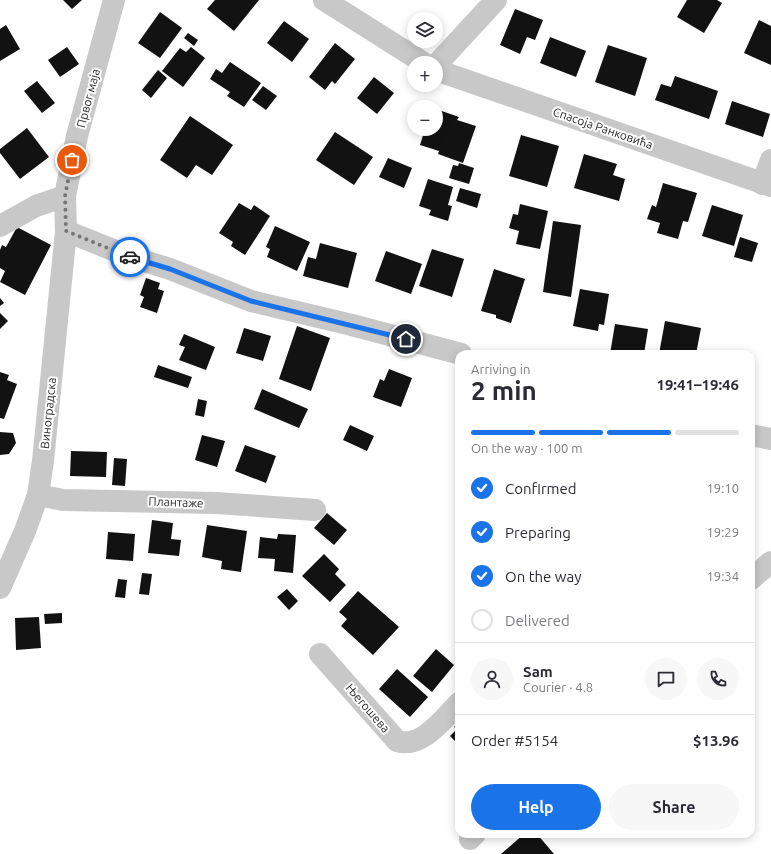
<!DOCTYPE html>
<html lang="en">
<head>
<meta charset="utf-8">
<style>
  body { margin:0; font-family:Ubuntu,sans-serif; background:#f7f7f7; color:#2b2b33; height:100vh; display:flex; flex-direction:column; font-size:15px; white-space:nowrap }
  * { box-sizing:border-box; margin:0 }
  p { font-size:13px; color:#7c7c81 }
  .icon { flex:none; width:22px; height:22px; fill:none; stroke:currentColor; stroke-width:2; stroke-linecap:round; stroke-linejoin:round }
  .map { position:relative; flex:1; overflow:hidden }
  .sheet { position:absolute; left:455px; top:350px; width:300px; height:488px; display:flex; flex-direction:column; background:#fff; border-radius:12px; box-shadow:0 2px 10px #0003 }
  .sheet>* { flex:none }
  .fabs { position:absolute; left:407px; top:12px; display:grid; gap:8px }
  .fabs a { display:grid; place-items:center; width:36px; height:36px; border-radius:50%; background:#fff; box-shadow:0 2px 10px #0003; font-size:20px }
  .pin { position:absolute; display:grid; place-items:center; width:34px; height:34px; color:#fff; margin:-17px; border:2px solid #fff; border-radius:50%; box-shadow:0 1px 4px #0007 }
  .courier { position:absolute; display:grid; place-items:center; width:40px; height:40px; margin:-20px; border:3px solid #1a73e8; border-radius:50%; background:#fff; color:#222; box-shadow:0 1px 5px #0007 }
  .overview em { font-style:normal; font-weight:600 }
  .overview div { display:flex; flex-direction:column-reverse }
  .overview { display:flex; align-items:center; justify-content:space-between; height:68px; padding:0 16px }
  h1 { font-size:26px; font-weight:600; line-height:30px }
  .bar { display:grid; grid-template-columns:repeat(4,1fr); gap:6px 4px; align-content:center; height:48px; padding:0 16px }
  .bar i { height:5px; border-radius:3px; background:#e1e1e2 }
  .bar .active { background:#1a73e8 }
  .bar p { grid-column:span 4 }
  .line { display:flex; align-items:center; gap:10px; padding:0 16px; border-top:1px solid #e1e1e2 }
  .line div { flex:1 }
  .round { display:grid; place-items:center; flex:none; width:42px; height:42px; border-radius:21px; background:#f7f7f7 }
  ol { padding:0 16px; list-style:none }
  li { display:flex; align-items:center; gap:12px; height:44px }
  li p { margin-inline-start:auto }
  li .icon { padding:4px; border-radius:50%; background:#1a73e8; color:#fff; stroke-width:4 }
  li:last-child { color:#7c7c81 }
  li i { width:22px; height:22px; border:2px solid #e1e1e2; border-radius:50% }
  .primary-button { display:flex; gap:8px; margin-top:auto; padding:8px 16px }
  .primary-button a { flex:1; height:46px; border-radius:24px; background:#1a73e8; color:#fff; font-size:16px; font-weight:600; line-height:46px; text-align:center }
  .primary-button a+a { background:#f7f7f7; color:#2b2b33 }
  .map>svg:first-child { display:block }
  .building { fill:#121212 }
  .lines { fill:none; stroke-linecap:round; stroke-linejoin:round }
  .street { stroke:#c8c8c8; stroke-width:22 }
  .done { stroke:#757575; stroke-width:4; stroke-dasharray:0 7.2 }
  .route { stroke:#1a73e8; stroke-width:5 }
  .labels { text-anchor:middle; dominant-baseline:central; stroke-width:4; stroke-linejoin:round; paint-order:stroke }
  .street-label { font-size:12px; fill:#2b2b2b; stroke:#fff }
</style>
</head>
<body>
<div class="map">
<svg width="771" height="854" viewBox="0 0 771 854">
  <rect width="100%" height="100%" fill="#fff"/>
  <g class="building">
    <polygon points="63,0 82,0 72,9"/>
    <polygon points="215,0 259,0 234,31 207,9"/>
    <polygon points="687,0 717,0 722,3 704,33 677,17"/>
    <polygon points="515,9 543,20 535,40 527,37 520,54 500,45"/>
    <polygon points="160,12 182,28 160,58 138,43"/>
    <polygon points="759,20 771,26 771,65 744,53"/>
    <polygon points="284,21 309,39 292,62 267,43"/>
    <polygon points="6,25 20,49 0,61 0,29"/>
    <polygon points="188,33 198,40 194,46 184,38"/>
    <polygon points="550,37 586,51 576,77 540,63"/>
    <polygon points="335,43 355,59 335,84 332,81 325,90 309,77"/>
    <polygon points="608,45 647,58 635,96 595,82"/>
    <polygon points="67,47 79,64 60,77 48,60"/>
    <polygon points="191,47 205,58 183,87 162,71 180,48 186,52"/>
    <polygon points="230,62 261,83 244,107 227,96 230,92 210,79 216,69 222,73"/>
    <polygon points="158,70 167,78 151,98 142,90"/>
    <polygon points="675,76 718,91 709,119 655,100 661,84 671,87"/>
    <polygon points="374,77 394,93 377,114 357,98"/>
    <polygon points="37,81 55,103 42,113 24,91"/>
    <polygon points="263,86 277,96 266,110 252,100"/>
    <polygon points="732,101 770,114 763,137 725,124"/>
    <polygon points="436,109 459,117 457,120 476,126 463,163 438,154 439,151 420,145 425,129 436,129"/>
    <polygon points="190,116 233,145 212,175 196,165 187,178 160,160"/>
    <polygon points="27,128 49,157 20,179 0,153 0,149"/>
    <polygon points="335,132 373,157 354,185 316,160"/>
    <polygon points="521,135 559,146 547,187 509,176"/>
    <polygon points="584,154 617,164 613,175 625,179 619,201 574,188"/>
    <polygon points="388,158 412,168 404,188 379,177"/>
    <polygon points="459,163 474,168 469,184 449,178 453,165 458,166"/>
    <polygon points="428,179 453,187 448,205 452,206 448,221 429,215 431,210 419,206"/>
    <polygon points="663,183 697,193 688,222 683,221 678,239 657,233 660,223 647,219 652,205 656,207"/>
    <polygon points="460,188 481,194 477,208 456,201"/>
    <polygon points="239,203 251,210 254,205 270,216 245,255 231,246 233,242 219,233"/>
    <polygon points="520,204 548,211 540,249 516,244 519,231 509,228 513,214 518,215"/>
    <polygon points="712,205 743,215 734,246 702,236"/>
    <polygon points="553,221 581,225 571,297 543,292"/>
    <polygon points="275,226 310,242 297,271 267,257 270,249 266,247"/>
    <polygon points="17,227 51,245 25,295 0,282 5,271 0,268 0,250 2,245 6,247"/>
    <polygon points="740,237 758,243 752,262 734,257"/>
    <polygon points="320,243 357,253 348,288 303,276 308,257 316,259"/>
    <polygon points="432,249 464,259 452,297 419,286"/>
    <polygon points="386,251 422,264 411,294 375,281"/>
    <polygon points="494,269 525,279 511,323 496,318 496,315 481,311"/>
    <polygon points="146,278 160,283 158,289 164,291 157,313 140,307 144,297 140,295"/>
    <polygon points="580,289 609,294 604,325 599,324 598,331 573,326"/>
    <polygon points="0,298 4,303 0,306"/>
    <polygon points="0,313 8,321 0,329"/>
    <polygon points="665,321 701,328 696,354 659,354"/>
    <polygon points="615,324 648,329 644,354 610,354"/>
    <polygon points="297,326 330,338 311,391 279,379"/>
    <polygon points="244,328 271,336 263,361 236,353"/>
    <polygon points="184,334 215,347 206,370 179,360 185,347 179,345"/>
    <polygon points="158,365 192,377 188,388 154,377"/>
    <polygon points="389,369 412,378 401,407 373,397 380,379 384,381"/>
    <polygon points="0,372 9,375 7,380 17,384 4,419 0,418"/>
    <polygon points="262,389 308,409 299,428 254,409"/>
    <polygon points="198,399 207,401 204,417 195,415"/>
    <polygon points="350,425 374,436 367,451 343,440"/>
    <polygon points="0,432 13,433 16,443 9,454 0,455"/>
    <polygon points="202,435 225,441 217,467 195,460"/>
    <polygon points="245,445 276,456 266,483 235,471"/>
    <polygon points="71,451 107,452 106,477 70,476"/>
    <polygon points="114,458 127,459 125,486 112,485"/>
    <polygon points="327,513 347,530 334,545 314,528"/>
    <polygon points="152,520 173,523 171,539 181,540 179,556 148,553"/>
    <polygon points="207,525 247,531 241,572 221,569 222,561 202,557"/>
    <polygon points="108,532 135,534 133,561 106,559"/>
    <polygon points="278,534 296,535 293,573 274,571 275,559 258,558 260,537 277,539"/>
    <polygon points="324,554 339,569 335,574 346,585 330,602 302,576"/>
    <polygon points="142,573 152,574 149,595 139,594"/>
    <polygon points="118,579 127,580 125,598 115,597"/>
    <polygon points="287,589 298,601 289,610 277,597"/>
    <polygon points="358,591 399,627 373,655 341,626 347,619 339,612"/>
    <polygon points="62,613 62,623 45,624 44,614"/>
    <polygon points="39,617 41,648 16,650 15,618"/>
    <polygon points="436,649 454,665 432,692 413,676"/>
    <polygon points="397,669 428,697 410,717 379,689"/>
    <polygon points="459,722 459,745 450,736 457,729 454,727"/>
    <polygon points="524,834 537,834 554,854 501,854"/>
  </g>
  <g class="lines">
    <g class="street">
      <polyline points="324,0 424,63"/>
      <polyline points="436,65 496,0"/>
      <polyline points="436,70 771,186"/>
      <polyline points="762,184 771,160"/>
      <polyline points="65,196 66,231 128,256 170,269 251,301 352,325 461,354"/>
      <polyline points="0,226 36,206 65,196 77,136 114,0"/>
      <polyline points="751,435 771,439"/>
      <polyline points="38,495 63,500 217,503 315,510"/>
      <polyline points="751,579 771,562"/>
      <polyline points="0,588 25,531 38,495 43,461 66,231"/>
      <path d="M320,654L397,741C422,749 443,719 459,703"/>
      <polyline points="470,839 475,834"/>
    </g>
  </g>
  <g class="lines">
    <polyline class="done" points="72,160 65,196 66,231 130,257"/>
    <polyline class="route" points="130,257 170,269 251,301 406,339"/>
  </g>
  <g class="labels">
    <g class="street-label">
      <text transform="translate(88 98) rotate(-75)">Првог маја</text>
      <text transform="translate(603 128) rotate(19)">Спасоја Ранковића</text>
      <text transform="translate(48 413) rotate(-84)">Виноградска</text>
      <text transform="translate(176 502) rotate(2)">Плантаже</text>
      <text transform="translate(368 708) rotate(49)">Његошева</text>
    </g>
  </g>
</svg>
<div class="fabs">
<a><svg class="icon" aria-label="layers" viewBox="0 0 24 24"><path d="M12 4l9 5-9 5-9-5zM3 14l9 5 9-5"/></svg></a>
<a>+</a>
<a>−</a>
</div>
<div class="pin" style="left:72px;top:160px;background:#ea580c"><svg class="icon" aria-label="bag" viewBox="0 0 24 24"><path d="M5 8h14l-1 12H6zM9 8a3 3 0 0 1 6 0"/></svg></div>
<div class="pin" style="left:406px;top:339px;background:#1f2937"><svg class="icon" aria-label="home" viewBox="0 0 24 24"><path d="M3 11l9-7 9 7M6 9v11h12V9"/></svg></div>
<div class="courier" style="left:130px;top:257px"><svg class="icon" aria-label="car" viewBox="0 0 24 24"><path d="M5 17H2v-5l4-1 3-4h7l3 4 3 1v5h-3M9 17h6M6 11h13"/><circle cx="7" cy="17" r="2"/><circle cx="17" cy="17" r="2"/></svg></div>
<section class="sheet">
<div class="overview"><div><h1>2 min</h1><p>Arriving in</p></div><em>19:41–19:46</em></div>
<div class="bar"><i class="active"></i><i class="active"></i><i class="active"></i><i></i><p>On the way · 100 m</p></div>
<ol>
<li><svg class="icon" aria-label="check" viewBox="0 0 24 24"><path d="M5 12l5 5 9-10"/></svg>Confirmed<p>19:10</p></li>
<li><svg class="icon" aria-label="check" viewBox="0 0 24 24"><path d="M5 12l5 5 9-10"/></svg>Preparing<p>19:29</p></li>
<li><svg class="icon" aria-label="check" viewBox="0 0 24 24"><path d="M5 12l5 5 9-10"/></svg>On the way<p>19:34</p></li>
<li><i></i>Delivered</li>
</ol>
<div class="line" style="height:72px"><a class="round"><svg class="icon" aria-label="person" viewBox="0 0 24 24"><circle cx="12" cy="8" r="4"/><path d="M4 21q1-7 8-7t8 7"/></svg></a><div><b>Sam</b><p>Courier · 4.8</p></div><a class="round"><svg class="icon" aria-label="chat" viewBox="0 0 24 24"><path d="M4 5h16v11H9l-5 4z"/></svg></a><a class="round"><svg class="icon" aria-label="phone" viewBox="0 0 24 24"><path d="M5 4h4l2 5-3 2q2 4 5 5l2-3 5 2v4C11 20 4 13 5 4z"/></svg></a></div>
<div class="line" style="height:52px"><div>Order #5154</div><b>$13.96</b></div>
<div class="primary-button"><a>Help</a><a>Share</a></div>
</section>
</div>
</body>
</html>
